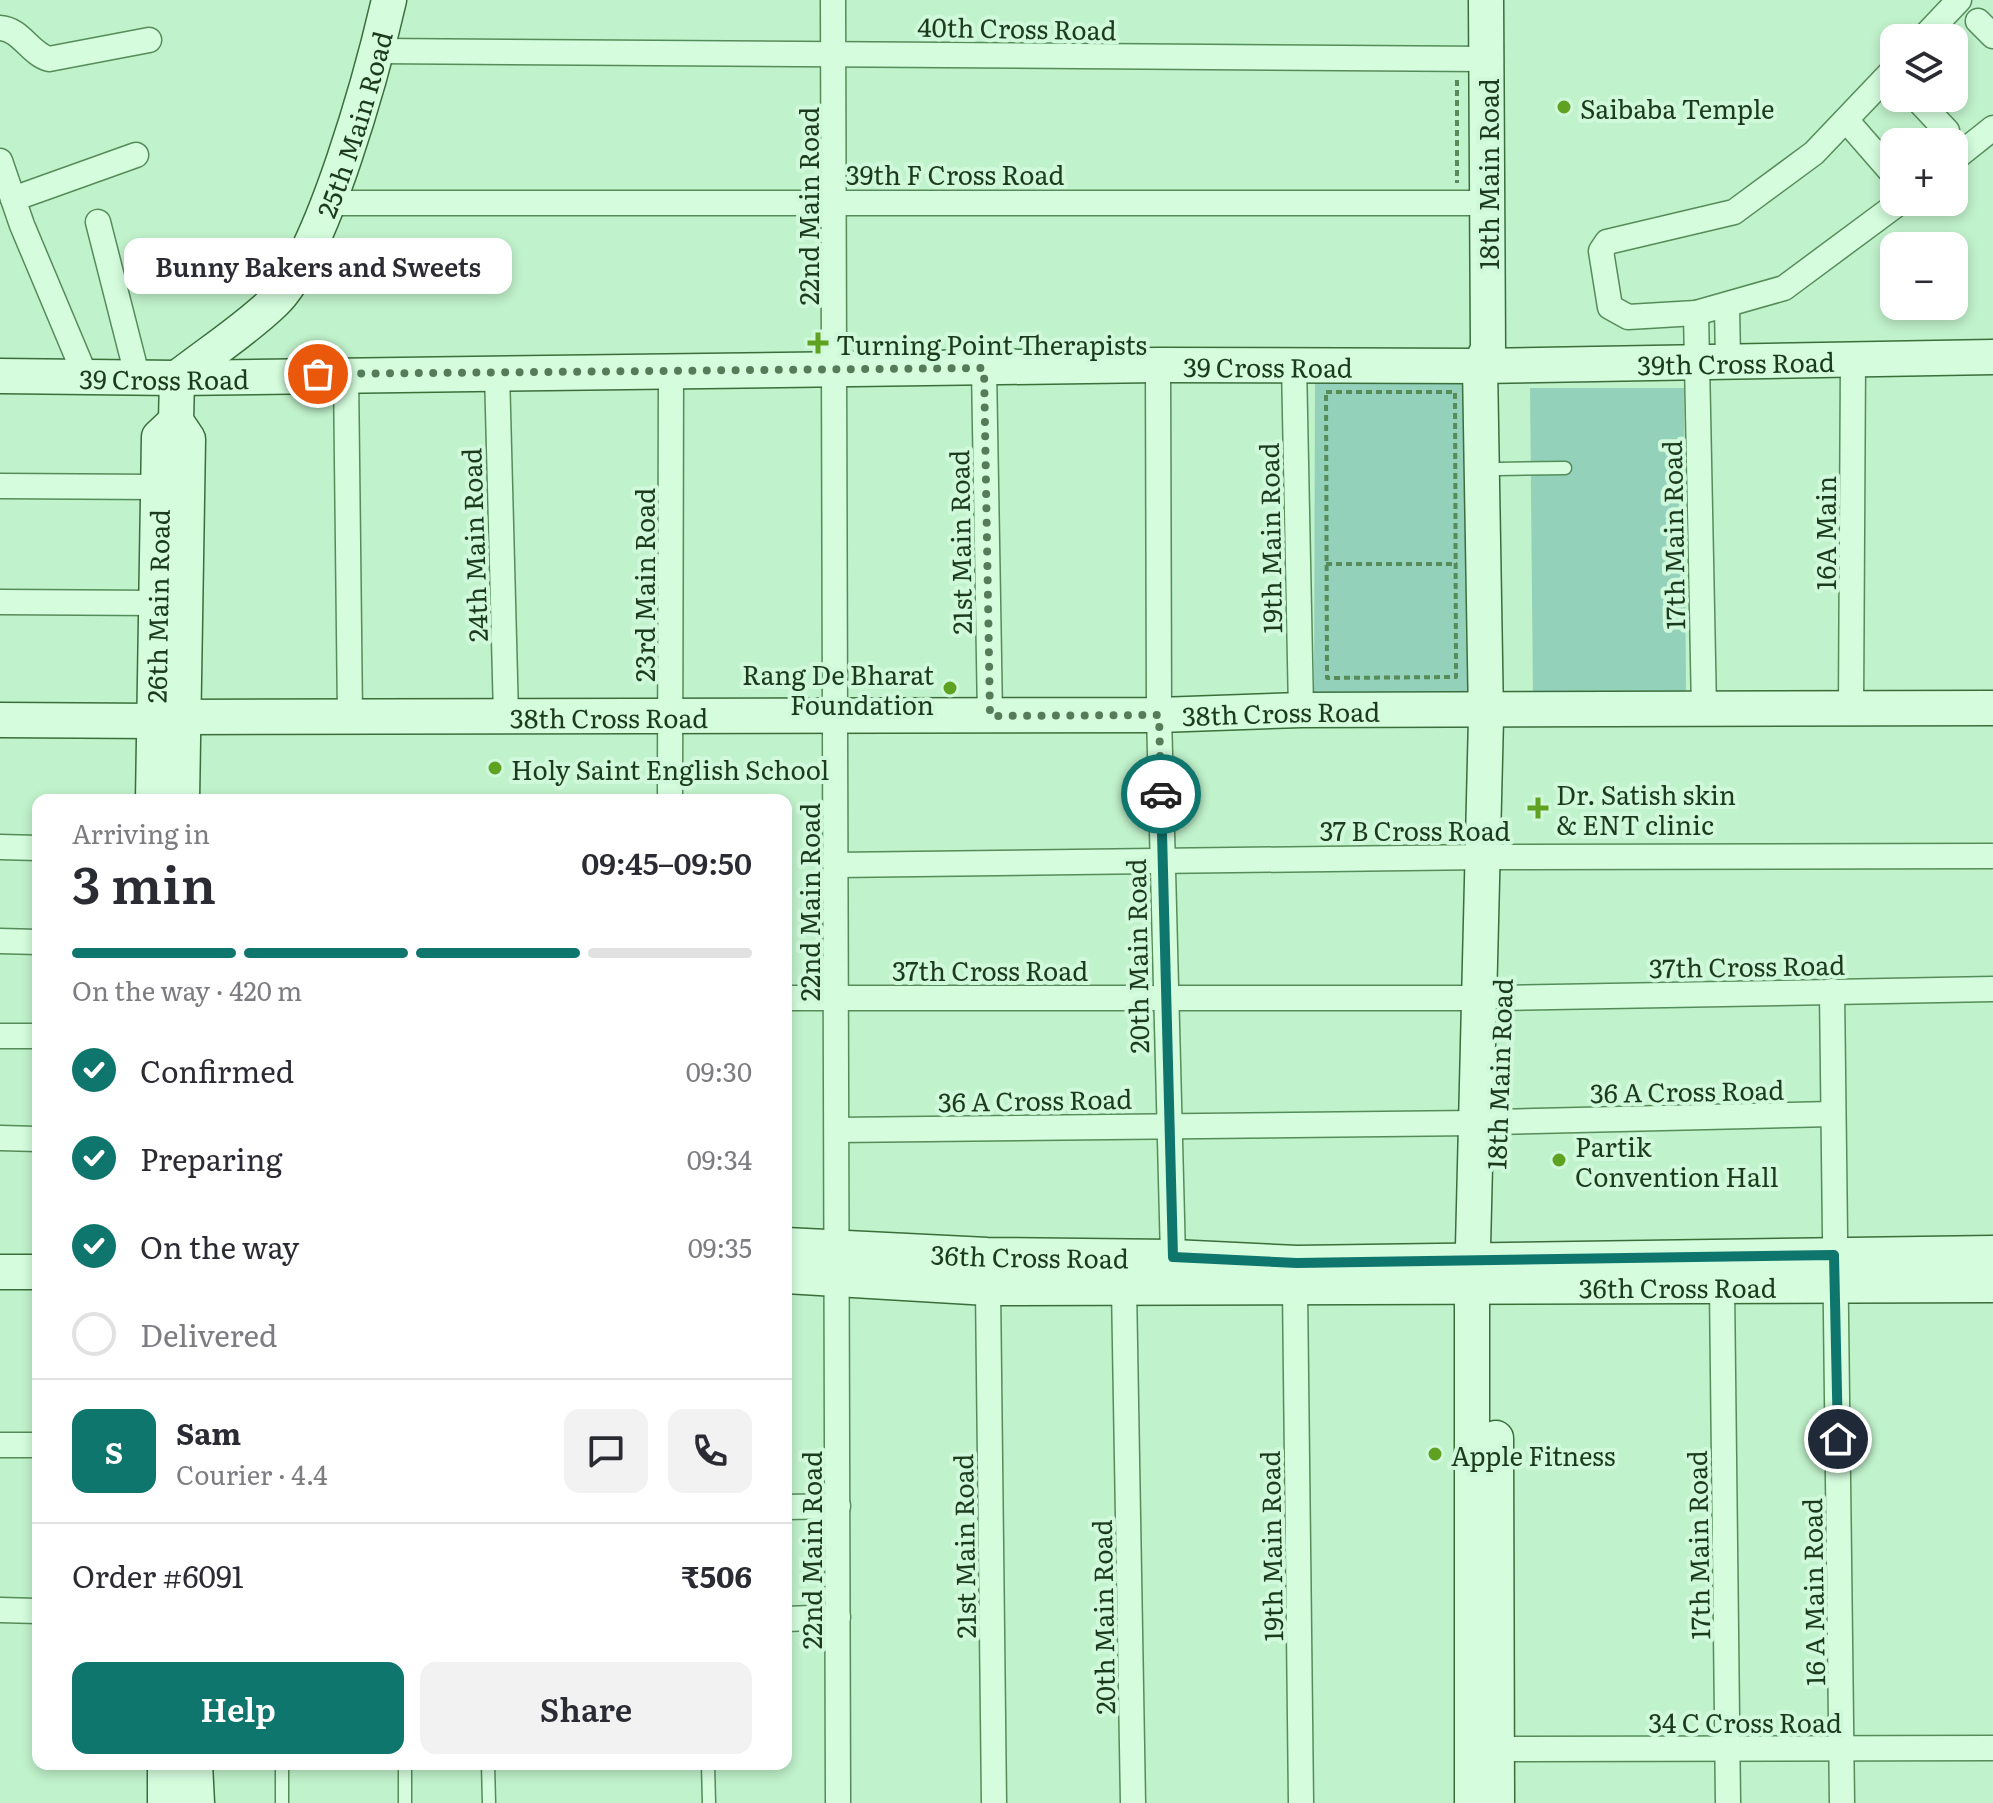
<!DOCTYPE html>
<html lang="en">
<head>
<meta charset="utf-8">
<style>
  body { margin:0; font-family:Literata,serif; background:#f2f2f3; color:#2b2b33; height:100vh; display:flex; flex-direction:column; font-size:30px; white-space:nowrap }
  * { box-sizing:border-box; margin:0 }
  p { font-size:26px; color:#7c7c81 }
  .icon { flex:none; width:44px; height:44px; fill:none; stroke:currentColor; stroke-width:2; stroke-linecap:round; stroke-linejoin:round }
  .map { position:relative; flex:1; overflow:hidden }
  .side { position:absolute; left:32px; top:794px; width:760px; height:976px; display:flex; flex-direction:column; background:#fff; border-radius:16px; box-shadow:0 4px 12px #0003 }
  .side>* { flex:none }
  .buttons { position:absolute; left:1880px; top:24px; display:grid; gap:16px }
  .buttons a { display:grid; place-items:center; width:88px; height:88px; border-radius:16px; background:#fff; box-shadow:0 4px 12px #0003; font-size:40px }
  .pin { position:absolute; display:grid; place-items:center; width:68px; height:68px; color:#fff; margin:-34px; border:4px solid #fff; border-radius:50%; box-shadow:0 2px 8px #0007 }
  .courier { position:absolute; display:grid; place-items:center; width:80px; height:80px; margin:-40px; border:6px solid #0f766e; border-radius:50%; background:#fff; color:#222; box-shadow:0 2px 10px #0007 }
  .bubble { position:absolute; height:56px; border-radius:16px; background:#fff; box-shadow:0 4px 12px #0003; font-size:26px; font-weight:600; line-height:56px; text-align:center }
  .headline em { font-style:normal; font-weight:600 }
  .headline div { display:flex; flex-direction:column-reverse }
  .headline { display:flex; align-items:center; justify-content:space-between; height:136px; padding:0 40px }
  h1 { font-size:52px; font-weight:600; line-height:60px }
  .bar { display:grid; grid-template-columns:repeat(4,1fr); gap:12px 8px; align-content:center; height:96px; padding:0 40px }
  .bar i { height:10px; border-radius:6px; background:#e1e1e2 }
  .bar .on { background:#0f766e }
  .bar p { grid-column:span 4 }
  .line { display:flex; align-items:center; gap:20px; padding:0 40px; border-top:2px solid #e1e1e2 }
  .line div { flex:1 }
  .round { display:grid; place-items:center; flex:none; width:84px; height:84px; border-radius:16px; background:#f2f2f3 }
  ol { padding:0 40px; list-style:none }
  li { display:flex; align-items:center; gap:24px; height:88px }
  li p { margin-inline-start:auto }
  li .icon { padding:8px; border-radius:50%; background:#0f766e; color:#fff; stroke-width:4 }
  li:last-child { color:#7c7c81 }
  li i { width:44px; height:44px; border:4px solid #e1e1e2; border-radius:50% }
  .button { display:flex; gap:16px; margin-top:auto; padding:16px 40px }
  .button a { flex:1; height:92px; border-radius:16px; background:#0f766e; color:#fff; font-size:32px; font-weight:600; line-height:92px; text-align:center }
  .button a+a { background:#f2f2f3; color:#2b2b33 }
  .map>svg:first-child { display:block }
  .green { fill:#93d1ba }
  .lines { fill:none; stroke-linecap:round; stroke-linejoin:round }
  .lane-casing { stroke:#568c59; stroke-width:15 }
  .street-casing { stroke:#568c59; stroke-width:27 }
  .secondary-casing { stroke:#3a6e3b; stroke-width:37 }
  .path { stroke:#568c59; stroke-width:4; stroke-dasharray:6 4; stroke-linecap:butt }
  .lane { stroke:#d4fcdd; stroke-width:12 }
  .street { stroke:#d4fcdd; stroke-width:24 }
  .secondary { stroke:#d4fcdd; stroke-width:34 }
  .done { stroke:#557b59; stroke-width:8; stroke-dasharray:0 14.4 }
  .route { stroke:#0f766e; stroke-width:10 }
  .poi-dot { fill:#5fa121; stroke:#d0f8da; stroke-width:3 }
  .labels { text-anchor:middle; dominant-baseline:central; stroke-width:8; stroke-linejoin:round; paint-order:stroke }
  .street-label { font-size:26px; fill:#1c3b1c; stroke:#d0f8da }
  .poi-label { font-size:26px; fill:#1c3b1c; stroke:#d0f8da; text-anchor:start }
</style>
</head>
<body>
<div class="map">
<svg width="1993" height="1803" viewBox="0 0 1993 1803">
  <rect width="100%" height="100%" fill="#c0f2cb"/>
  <g class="green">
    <polygon points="1315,382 1471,382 1470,693 1314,692"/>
    <polygon points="1530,388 1684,388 1686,696 1533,697"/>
  </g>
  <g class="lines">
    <g class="lane-casing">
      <g id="lane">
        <polyline points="1499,469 1565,468"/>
        <polyline points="282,1764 282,1803"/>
        <polyline points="405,1764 405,1803"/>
        <polyline points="488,1764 489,1803"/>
        <polyline points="708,1764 709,1803"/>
      </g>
    </g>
    <g class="street-casing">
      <g id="street">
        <polyline points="833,0 838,1803"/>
        <polyline points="1978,21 1993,36"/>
        <path d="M0,28C21,29 30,54 49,59L149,40"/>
        <polyline points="1923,38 1959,0"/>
        <polyline points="378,51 1486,59"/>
        <polyline points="1894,69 1814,153 1734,212 1607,242 1601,251 1610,307 1628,317 1696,313 1784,288 1900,202"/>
        <polyline points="1916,98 1947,131"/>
        <polyline points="1846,120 1894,175"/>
        <polyline points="1954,159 1993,128"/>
        <polyline points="0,161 22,225 85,375"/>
        <polyline points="13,199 136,155"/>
        <polyline points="327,203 1487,203"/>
        <polyline points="98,222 137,375"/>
        <polyline points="1727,307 1728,360"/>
        <polyline points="1696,313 1704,709"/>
        <polyline points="1294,364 1301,710"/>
        <polyline points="1158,365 1159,715 1173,1257"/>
        <polyline points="984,368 990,716"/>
        <polyline points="497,372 506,716"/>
        <polyline points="346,374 350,716"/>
        <polyline points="0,486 158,487"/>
        <polyline points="0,602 158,603"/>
        <polyline points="1851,708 1853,359"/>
        <polyline points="670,800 671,371"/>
        <polyline points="0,847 38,848"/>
        <polyline points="836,865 1484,857 1993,856"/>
        <polyline points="0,941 38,942"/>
        <polyline points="1832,991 1842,1803"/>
        <polyline points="786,998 1482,998"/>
        <polyline points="1503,998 1993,989"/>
        <polyline points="0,1036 38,1036"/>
        <polyline points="1495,1122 1833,1114"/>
        <polyline points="837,1130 1474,1123"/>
        <polyline points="0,1138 38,1139"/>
        <polyline points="1124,1287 1133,1803"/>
        <polyline points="1722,1287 1728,1803"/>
        <polyline points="988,1288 994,1803"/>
        <polyline points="1295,1289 1301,1803"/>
        <polyline points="0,1445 38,1445"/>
        <polyline points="786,1507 838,1506"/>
        <polyline points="0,1610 38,1611"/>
        <polyline points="786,1619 838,1617"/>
        <polyline points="1497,1749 1993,1748"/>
      </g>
    </g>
    <g class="secondary-casing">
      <g id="secondary">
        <path id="s1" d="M0,376L177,378L1158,365L1480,366L1993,357"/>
        <path id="s2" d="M177,378C209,353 245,330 274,302C323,255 373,70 389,0"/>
        <polyline points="177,378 176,421 188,439 182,800"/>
        <path id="s3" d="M183,717L1159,715L1301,710L1993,708"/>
        <polyline points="0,720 157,721"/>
        <path id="s4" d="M153,800L159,437L176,421"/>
        <path id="s5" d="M786,1245L987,1255L1173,1257L1297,1263L1993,1253"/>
        <polyline points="0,1272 38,1272"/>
        <path id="s6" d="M786,1276L988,1288L1993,1285"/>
        <polyline points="1496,1438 1497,1803"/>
        <polyline points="165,1764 165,1803"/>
        <polyline points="195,1764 197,1803"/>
        <polyline points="1472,1803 1472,1288 1486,718 1480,366 1488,349 1486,0"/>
      </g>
    </g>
    <g class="path">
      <polyline points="1457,80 1457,183"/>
      <polygon points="1326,392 1455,392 1456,677 1327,678"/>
      <polyline points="1326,564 1457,564"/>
    </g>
    <use href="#lane" class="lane"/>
    <use href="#street" class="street"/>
    <use href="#secondary" class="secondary"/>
  </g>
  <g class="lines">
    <polyline class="done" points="318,374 984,368 990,716 1159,715 1161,794"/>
    <polyline class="route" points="1161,794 1173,1257 1297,1263 1834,1255 1838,1439"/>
  </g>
  <g class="poi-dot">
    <circle cx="1564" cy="107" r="8"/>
    <path d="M814 331h8v8h8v8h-8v8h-8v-8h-8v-8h8z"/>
    <circle cx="950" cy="688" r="8"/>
    <circle cx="495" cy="768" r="8"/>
    <path d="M1534 796h8v8h8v8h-8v8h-8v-8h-8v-8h8z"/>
    <circle cx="1559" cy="1160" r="8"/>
    <circle cx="1435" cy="1454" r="8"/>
  </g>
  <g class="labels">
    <g class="street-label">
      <text transform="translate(1017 27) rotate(1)">40th Cross Road</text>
      <text stroke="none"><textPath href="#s2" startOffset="320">25th Main Road</textPath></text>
      <text x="955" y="173">39th F Cross Road</text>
      <text transform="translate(1487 174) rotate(-90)">18th Main Road</text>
      <text transform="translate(807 206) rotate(-90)">22nd Main Road</text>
      <text stroke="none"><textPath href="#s1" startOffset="1736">39th Cross Road</textPath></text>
      <text stroke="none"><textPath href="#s1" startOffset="1268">39 Cross Road</textPath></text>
      <text stroke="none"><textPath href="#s1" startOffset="164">39 Cross Road</textPath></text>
      <text transform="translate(1824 533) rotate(-90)">16A Main</text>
      <text transform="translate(1672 535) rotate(-91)">17th Main Road</text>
      <text transform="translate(1269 538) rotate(-91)">19th Main Road</text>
      <text transform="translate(959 542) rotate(-91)">21st Main Road</text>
      <text transform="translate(473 545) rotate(-92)">24th Main Road</text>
      <text transform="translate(643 585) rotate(-90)">23rd Main Road</text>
      <text stroke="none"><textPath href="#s4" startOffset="194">26th Main Road</textPath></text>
      <text stroke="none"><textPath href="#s3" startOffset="1098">38th Cross Road</textPath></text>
      <text stroke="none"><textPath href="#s3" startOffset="426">38th Cross Road</textPath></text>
      <text x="1415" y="829">37 B Cross Road</text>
      <text transform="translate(808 902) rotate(-90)">22nd Main Road</text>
      <text transform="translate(1136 956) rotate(-91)">20th Main Road</text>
      <text transform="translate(1747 965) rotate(-1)">37th Cross Road</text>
      <text x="990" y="969">37th Cross Road</text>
      <text transform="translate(1498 1074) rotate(-88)">18th Main Road</text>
      <text transform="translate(1687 1090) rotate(-1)">36 A Cross Road</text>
      <text transform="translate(1035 1099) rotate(-1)">36 A Cross Road</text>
      <text stroke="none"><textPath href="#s5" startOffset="244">36th Cross Road</textPath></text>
      <text stroke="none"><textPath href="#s6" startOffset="892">36th Cross Road</textPath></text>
      <text transform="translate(1697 1545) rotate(-91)">17th Main Road</text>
      <text transform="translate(963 1546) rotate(-91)">21st Main Road</text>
      <text transform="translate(1270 1546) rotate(-91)">19th Main Road</text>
      <text transform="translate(810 1550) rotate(-90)">22nd Main Road</text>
      <text transform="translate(1812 1592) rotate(-91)">16 A Main Road</text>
      <text transform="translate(1102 1617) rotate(-91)">20th Main Road</text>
      <text x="1745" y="1721">34 C Cross Road</text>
    </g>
    <g class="poi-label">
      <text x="1580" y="107">Saibaba Temple</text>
      <text x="836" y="343">Turning Point Therapists</text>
      <text x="934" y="673" text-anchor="end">Rang De Bharat<tspan x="934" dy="30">Foundation</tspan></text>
      <text x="511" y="768">Holy Saint English School</text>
      <text x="1556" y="793">Dr. Satish skin<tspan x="1556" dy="30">&amp; ENT clinic</tspan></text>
      <text x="1575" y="1145">Partik<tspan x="1575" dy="30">Convention Hall</tspan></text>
      <text x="1451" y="1454">Apple Fitness</text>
    </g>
  </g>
</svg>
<div class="buttons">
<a><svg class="icon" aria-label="layers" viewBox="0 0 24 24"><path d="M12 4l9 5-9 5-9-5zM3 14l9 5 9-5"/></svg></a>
<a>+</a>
<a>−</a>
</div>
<div class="pin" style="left:318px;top:374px;background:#ea580c"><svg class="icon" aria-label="bag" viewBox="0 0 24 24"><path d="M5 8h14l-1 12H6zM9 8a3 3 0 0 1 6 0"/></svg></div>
<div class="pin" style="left:1838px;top:1439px;background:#1f2937"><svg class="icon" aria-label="home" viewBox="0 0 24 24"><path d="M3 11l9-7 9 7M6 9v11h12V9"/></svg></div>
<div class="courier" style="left:1161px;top:794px"><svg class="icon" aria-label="car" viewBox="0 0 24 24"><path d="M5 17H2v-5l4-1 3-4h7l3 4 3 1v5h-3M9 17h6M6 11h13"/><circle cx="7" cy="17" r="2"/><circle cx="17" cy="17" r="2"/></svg></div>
<div class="bubble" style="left:124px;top:238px;width:388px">Bunny Bakers and Sweets</div>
<section class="side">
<div class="headline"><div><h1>3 min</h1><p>Arriving in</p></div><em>09:45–09:50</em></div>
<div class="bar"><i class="on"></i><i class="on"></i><i class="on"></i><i></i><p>On the way · 420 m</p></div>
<ol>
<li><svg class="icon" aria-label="check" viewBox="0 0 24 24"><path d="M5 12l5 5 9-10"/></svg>Confirmed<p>09:30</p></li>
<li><svg class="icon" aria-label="check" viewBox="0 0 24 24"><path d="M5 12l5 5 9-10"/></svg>Preparing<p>09:34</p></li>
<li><svg class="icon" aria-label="check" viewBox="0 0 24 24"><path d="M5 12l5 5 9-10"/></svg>On the way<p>09:35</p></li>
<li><i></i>Delivered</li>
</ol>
<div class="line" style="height:144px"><b class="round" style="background:#0f766e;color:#fff">S</b><div><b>Sam</b><p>Courier · 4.4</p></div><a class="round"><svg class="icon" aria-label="chat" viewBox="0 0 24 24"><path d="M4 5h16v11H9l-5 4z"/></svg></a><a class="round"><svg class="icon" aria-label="phone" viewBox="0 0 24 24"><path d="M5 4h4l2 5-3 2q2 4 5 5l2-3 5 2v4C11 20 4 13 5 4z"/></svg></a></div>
<div class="line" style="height:104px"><div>Order #6091</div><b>₹506</b></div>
<div class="button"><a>Help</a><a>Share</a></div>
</section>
</div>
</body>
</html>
